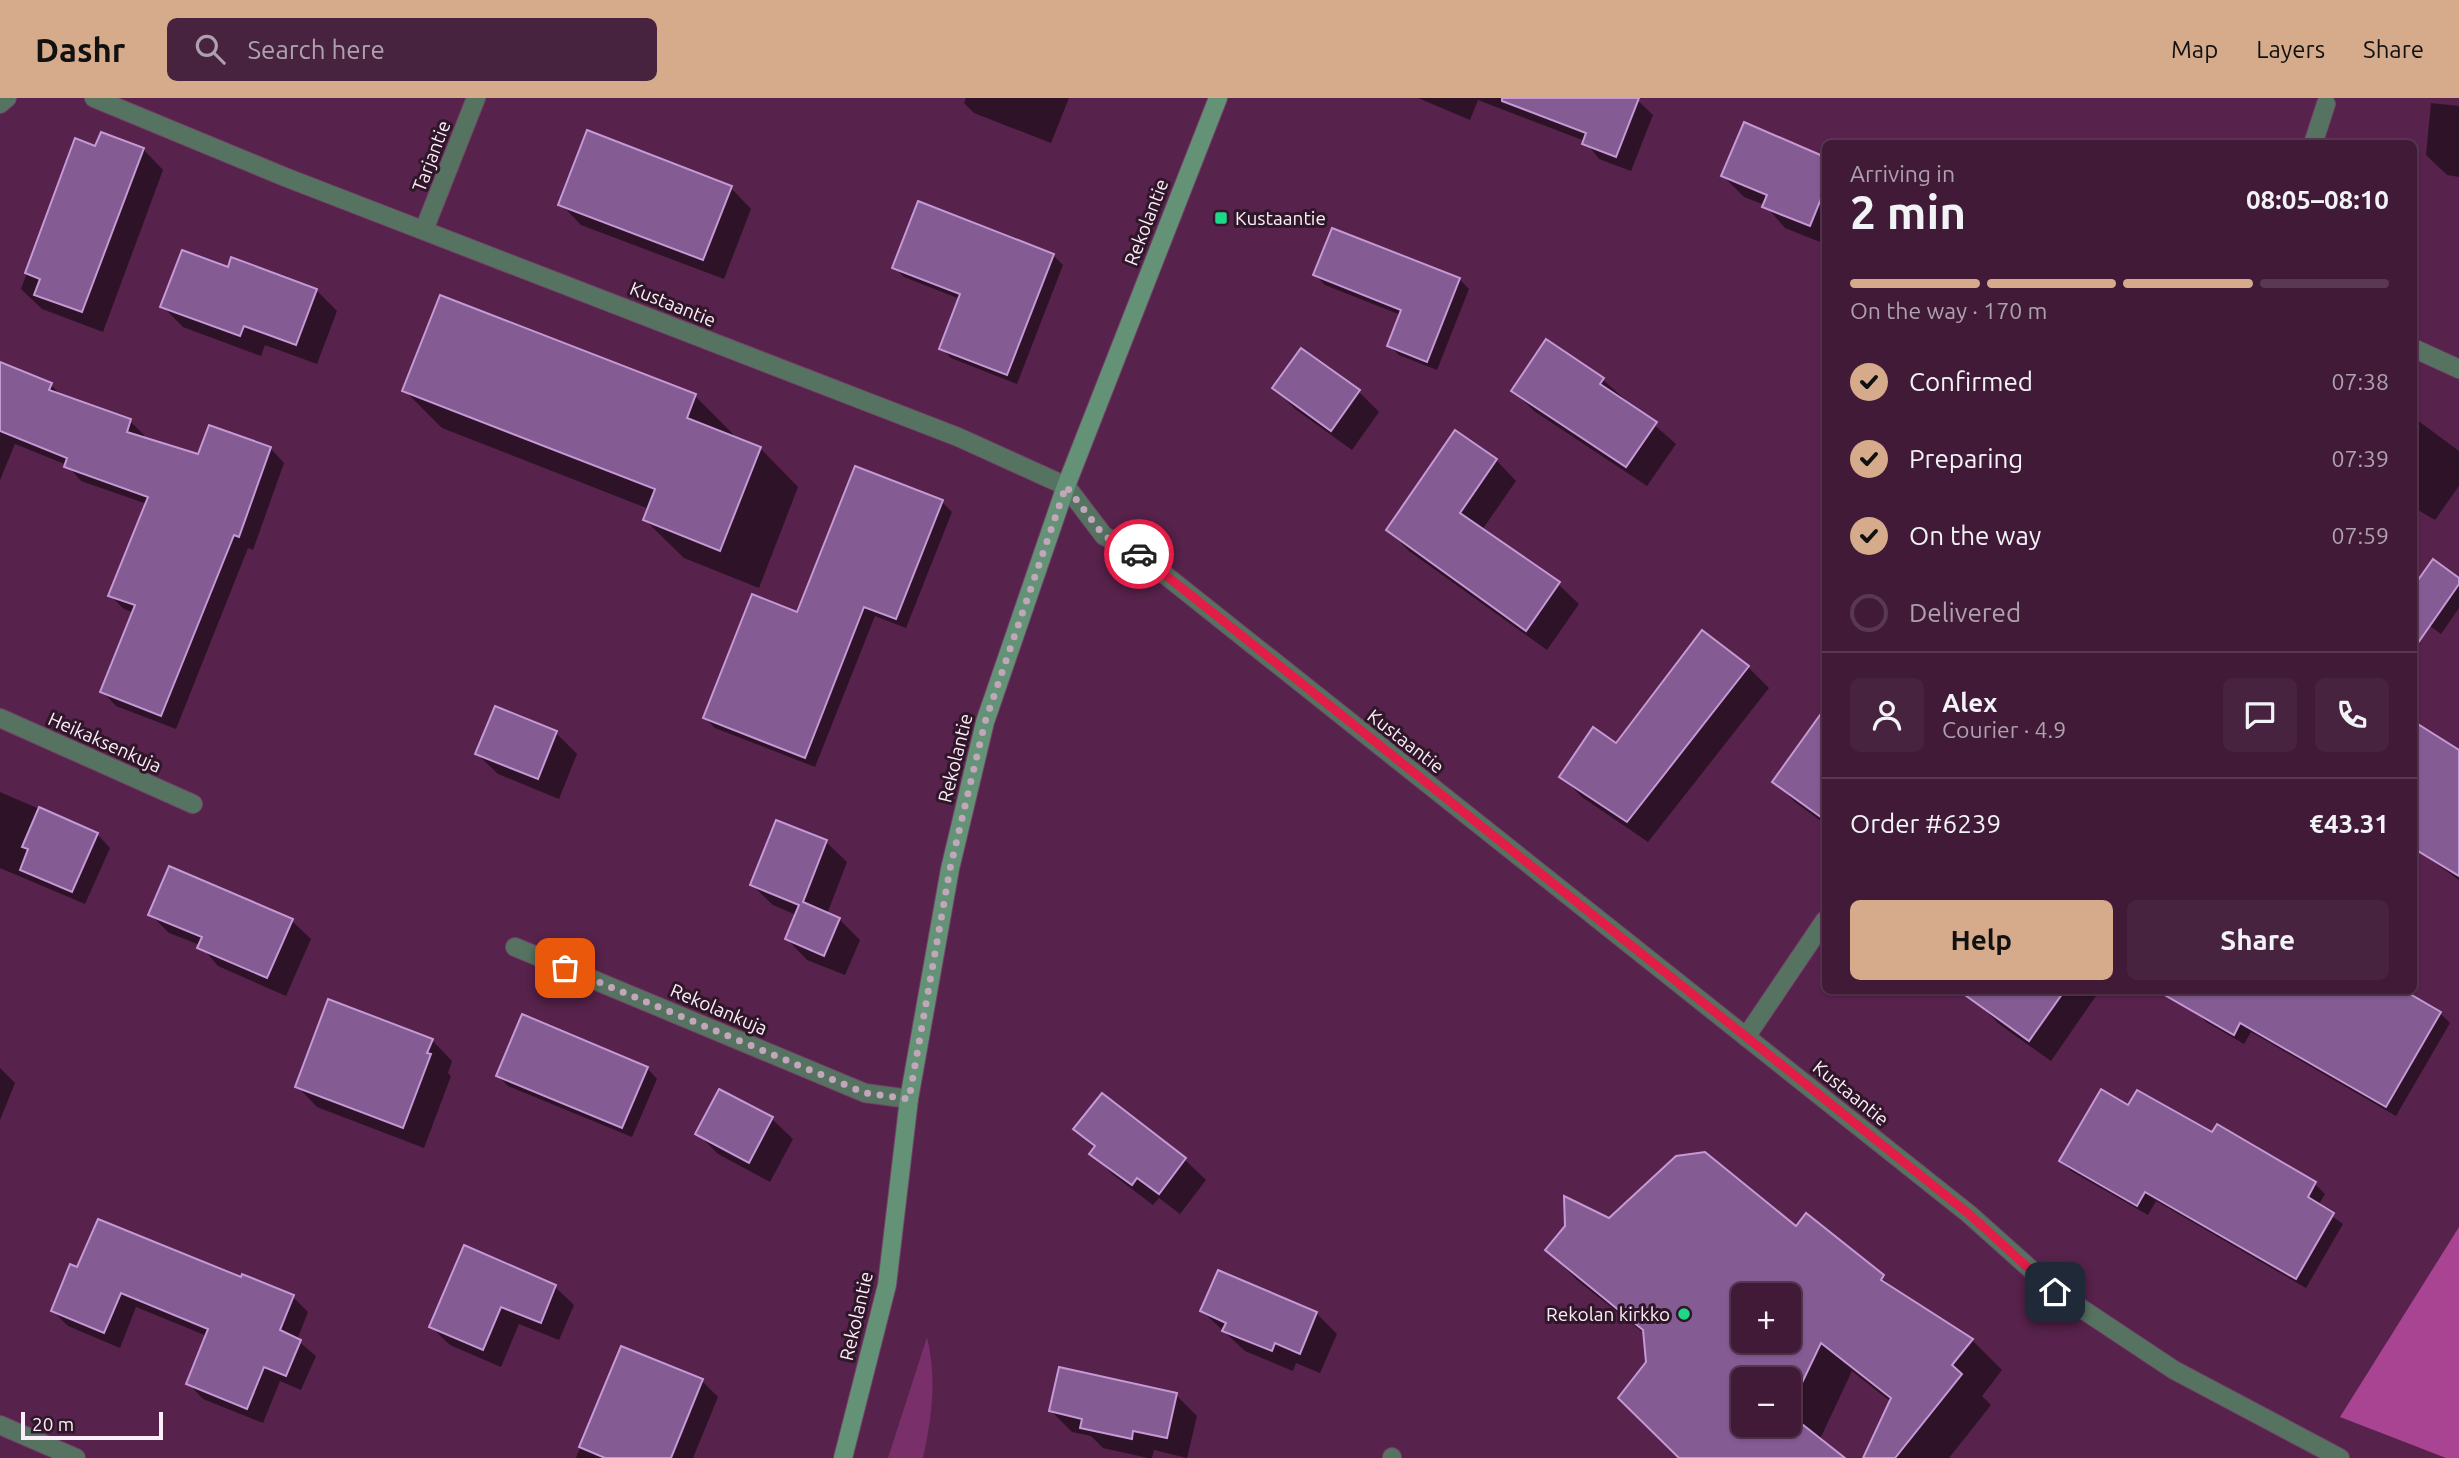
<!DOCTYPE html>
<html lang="en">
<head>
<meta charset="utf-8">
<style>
  body { margin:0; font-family:Ubuntu,sans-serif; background:#482340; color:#f1f3f6; height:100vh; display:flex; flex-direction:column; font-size:26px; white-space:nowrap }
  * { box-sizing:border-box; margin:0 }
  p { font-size:23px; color:#aea1ae }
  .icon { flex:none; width:38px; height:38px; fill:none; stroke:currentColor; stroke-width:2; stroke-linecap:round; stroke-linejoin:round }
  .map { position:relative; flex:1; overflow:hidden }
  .side { position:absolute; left:1822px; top:42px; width:595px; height:854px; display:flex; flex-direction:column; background:#411a38; border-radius:10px; box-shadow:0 2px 5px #0004,0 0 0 2px #5a3853 }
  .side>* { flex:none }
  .buttons { position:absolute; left:1731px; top:1185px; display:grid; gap:14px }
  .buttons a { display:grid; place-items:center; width:70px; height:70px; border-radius:10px; background:#411a38; box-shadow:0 2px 5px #0004,0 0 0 2px #5a3853; font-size:35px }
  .scale { position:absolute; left:21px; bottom:18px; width:142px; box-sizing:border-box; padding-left:7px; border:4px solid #fceef8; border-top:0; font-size:19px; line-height:24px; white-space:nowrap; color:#fceef8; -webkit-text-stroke:5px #2f1729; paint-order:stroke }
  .pin { position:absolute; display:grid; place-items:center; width:60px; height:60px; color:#fff; margin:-30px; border-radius:14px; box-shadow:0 4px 10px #0006 }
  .courier { position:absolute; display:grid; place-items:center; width:70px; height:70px; margin:-35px; border:5px solid #e11d48; border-radius:50%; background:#fff; color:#222; box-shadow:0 2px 9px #0007 }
  .summary em { font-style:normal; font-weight:700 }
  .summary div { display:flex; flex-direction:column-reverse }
  .summary { display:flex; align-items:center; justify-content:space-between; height:119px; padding:0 28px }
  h1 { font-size:46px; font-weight:700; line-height:52px }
  .bar { display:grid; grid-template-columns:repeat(4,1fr); gap:10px 7px; align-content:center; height:84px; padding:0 28px }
  .bar i { height:9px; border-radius:5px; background:#5a3853 }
  .bar .current { background:#d6ab8b }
  .bar p { grid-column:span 4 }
  .line { display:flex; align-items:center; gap:18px; padding:0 28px; border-top:2px solid #5a3853 }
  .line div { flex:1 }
  .round { display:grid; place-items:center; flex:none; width:74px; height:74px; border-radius:10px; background:#482340 }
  ol { padding:0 28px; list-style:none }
  li { display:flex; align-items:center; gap:21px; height:77px }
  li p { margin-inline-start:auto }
  li .icon { padding:7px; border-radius:50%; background:#d6ab8b; color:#111; stroke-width:4 }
  li:last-child { color:#aea1ae }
  li i { width:38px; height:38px; border:4px solid #5a3853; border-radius:50% }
  .button { display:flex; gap:14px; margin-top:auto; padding:14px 28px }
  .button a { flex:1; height:80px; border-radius:10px; background:#d6ab8b; color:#111; font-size:28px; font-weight:700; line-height:80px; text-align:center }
  .button a+a { background:#482340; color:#f1f3f6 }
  header { display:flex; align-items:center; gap:42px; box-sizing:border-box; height:98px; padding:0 35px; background:#d6ab8b; color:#111 }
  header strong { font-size:33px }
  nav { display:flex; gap:38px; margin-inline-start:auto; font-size:24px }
  .search { width:490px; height:63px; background:#482340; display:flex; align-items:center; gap:18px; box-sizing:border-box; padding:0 24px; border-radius:10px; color:#aea1ae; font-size:26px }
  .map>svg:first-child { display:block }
  .green { fill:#792f69 }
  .forest { fill:#a94493 }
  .shadow { fill:#0007; fill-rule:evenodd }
  .building { fill:#845b93; stroke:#c599d5; stroke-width:2; fill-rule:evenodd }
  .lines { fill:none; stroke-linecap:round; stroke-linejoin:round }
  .minor-casing { stroke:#714367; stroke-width:20 }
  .secondary-casing { stroke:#714367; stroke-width:20 }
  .minor { stroke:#567361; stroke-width:18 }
  .secondary { stroke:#649276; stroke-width:18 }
  .done { stroke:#c2a7bb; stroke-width:7; stroke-dasharray:0 12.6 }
  .route { stroke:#e11d48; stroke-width:9 }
  .poi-dot { fill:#1fd887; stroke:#2f1729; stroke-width:2.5 }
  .labels { text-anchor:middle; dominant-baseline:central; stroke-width:6; stroke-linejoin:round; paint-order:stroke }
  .street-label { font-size:19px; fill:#fceef8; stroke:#2f1729 }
  .poi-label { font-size:19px; fill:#fceef8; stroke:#2f1729; text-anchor:start }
</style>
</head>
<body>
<header>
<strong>Dashr</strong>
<div class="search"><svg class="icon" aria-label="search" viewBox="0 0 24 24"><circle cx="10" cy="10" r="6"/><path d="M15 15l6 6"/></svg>Search here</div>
<nav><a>Map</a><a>Layers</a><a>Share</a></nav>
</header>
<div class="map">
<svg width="2459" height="1360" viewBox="0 0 2459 1360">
  <rect width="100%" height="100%" fill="#57224b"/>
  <path class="green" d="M927,1239C937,1282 932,1317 923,1360H888Z"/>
  <polygon class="forest" points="2459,1129 2459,1360 2446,1360 2340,1319"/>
  <g class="shadow">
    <polygon points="966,0 1069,0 1051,45 974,15 964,5"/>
    <polygon points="1418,0 1635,0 1653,17 1631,73 1599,61 1585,43 1478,2 1470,22"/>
    <polygon points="2431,5 2459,8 2459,79 2447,77 2426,57"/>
    <polygon points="1745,26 1825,60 1825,146 1785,130 1765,107 1744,99 1723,78"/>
    <polygon points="76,43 96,50 143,51 163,72 103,234 42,211 21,191"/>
    <polygon points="731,90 751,111 724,181 581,127 561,106"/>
    <polygon points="1053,157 1063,167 1017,286 951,260 941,250 960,201 904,179 894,169"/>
    <polygon points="229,171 316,192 337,213 317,266 265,247 261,258 183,229 162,208"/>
    <polygon points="1315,177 1459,181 1469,191 1437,272 1399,257 1389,247 1401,217 1325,187"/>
    <polygon points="0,266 51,287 63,299 130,323 144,337 143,341 199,359 270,350 284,365 253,452 248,450 176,631 116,608 102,593 134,515 124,511 110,497 147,406 81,383 67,367 15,346 0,382"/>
    <polygon points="1603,282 1676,346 1647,388 1534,313 1514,293"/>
    <polygon points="1274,290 1358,293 1379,314 1352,352 1295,311"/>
    <polygon points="404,292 695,298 733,336 732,340 760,350 798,389 759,490 684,460 645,422 649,411 442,330"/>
    <polygon points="2413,319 2459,353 2459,388 2435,422 2413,409"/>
    <polygon points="1496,362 1516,383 1482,432 1558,486 1579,506 1547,552 1409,453 1388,432"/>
    <polygon points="942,404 952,414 906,530 875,518 815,669 715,630 705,620 798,516"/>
    <polygon points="2459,482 2459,510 2441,536 2413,516"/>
    <polygon points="1703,535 1748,569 1769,590 1648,744 1582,699 1561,678 1616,647"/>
    <polygon points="556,635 577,656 559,701 498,676 477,656"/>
    <polygon points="1809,636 1825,648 1825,726 1795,704 1774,683"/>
    <polygon points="2459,654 2459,782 2413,749"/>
    <polygon points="0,694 97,736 110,750 85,806 0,770"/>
    <polygon points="826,744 847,764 827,816 839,821 860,842 845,877 807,862 787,841 796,817 773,807 752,787"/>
    <polygon points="150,816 292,823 311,841 286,898 218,868 200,847 169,835"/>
    <polygon points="1987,892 2100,892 2051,963 1999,926 1978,905"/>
    <polygon points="2196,914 2440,915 2450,925 2396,1018 2251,934 2244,946 2206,924"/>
    <polygon points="432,942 452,963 448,975 451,978 424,1050 317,1009 297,988"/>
    <polygon points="0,970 15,985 0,1022"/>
    <polygon points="647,970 657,981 632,1039 508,988 498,978"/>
    <polygon points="1102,998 1185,1062 1206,1082 1180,1116 1159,1100 1153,1107 1112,1076 1092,1055 1095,1051 1075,1031"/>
    <polygon points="2128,1010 2213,1037 2217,1029 2315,1086 2325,1096 2318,1108 2343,1126 2306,1190 2156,1103 2148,1117 2071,1073 2061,1063"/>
    <polygon points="772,1021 793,1041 770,1084 718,1056 697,1035"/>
    <path d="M1807,1118L1902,1197L1972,1242L2002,1272L1982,1298L1991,1307L1949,1360H1865L1891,1304L1852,1273L1820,1341L1842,1360H1681L1648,1264L1646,1237L1577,1182L1547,1152L1610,1122L1796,1130ZM1743,1197H1788V1242H1743ZM1743,1281H1788V1326H1743Z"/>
    <polygon points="465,1150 555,1189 574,1207 559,1242 519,1226 501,1269 450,1247 431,1229"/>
    <polygon points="71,1169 242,1181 293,1199 308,1214 297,1242 316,1258 301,1292 280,1283 263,1325 203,1301 188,1285 207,1238 136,1209 120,1250 68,1228 53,1213"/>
    <polygon points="1202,1213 1316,1215 1337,1236 1320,1275 1296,1265 1293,1273 1245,1253"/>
    <polygon points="621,1250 702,1283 718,1299 693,1360 576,1360"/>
    <polygon points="1176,1297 1197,1318 1187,1360 1154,1352 1152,1360 1148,1360 1103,1350 1091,1338 1072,1334 1051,1313"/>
  </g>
  <g class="building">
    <polygon points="1502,0 1639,0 1616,59 1582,46 1586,35 1502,3"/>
    <polygon points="1744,24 1825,59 1825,91 1810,128 1762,109 1767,97 1721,78"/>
    <polygon points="587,32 732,88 703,162 558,107"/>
    <polygon points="101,34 144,50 82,214 34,197 40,181 25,175 75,40 95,48"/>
    <polygon points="918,103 1054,156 1007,277 939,251 960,196 892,170"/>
    <polygon points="1332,130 1460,180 1427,264 1387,248 1401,212 1313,177"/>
    <polygon points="182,152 228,169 231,159 317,191 296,247 244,228 240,238 160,209"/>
    <polygon points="440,197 696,296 687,320 761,349 720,453 643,422 655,391 402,293"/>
    <polygon points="1546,241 1604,280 1600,286 1657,324 1626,369 1511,293"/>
    <polygon points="1301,250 1360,292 1331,333 1272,290"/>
    <polygon points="0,264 52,285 49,292 131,321 127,334 198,356 209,327 271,349 239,439 234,437 161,618 100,594 135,507 108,498 148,399 64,369 67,360 0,333"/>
    <polygon points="1455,332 1497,361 1460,415 1560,484 1526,533 1386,432"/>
    <polygon points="855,368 943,402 896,521 864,509 805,660 703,620 752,496 797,514"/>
    <polygon points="2433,461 2459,480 2459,486 2413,552 2413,489"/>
    <polygon points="1702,532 1749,568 1627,724 1559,679 1593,629 1616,645"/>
    <polygon points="495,608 557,633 538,681 475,656"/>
    <polygon points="1825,610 1825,722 1772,684"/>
    <polygon points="2413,623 2459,652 2459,778 2413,750"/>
    <polygon points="39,709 98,735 72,794 20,772 28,751 22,749"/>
    <polygon points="776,722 827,742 803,804 840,820 824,858 785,841 799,807 750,787"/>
    <polygon points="169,768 293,821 267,880 197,850 202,839 148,817"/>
    <polygon points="1958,892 2065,892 2029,943"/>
    <polygon points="2156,892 2403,892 2441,914 2386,1009 2240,925 2234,937"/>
    <polygon points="328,901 433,941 427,955 431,956 403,1030 295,989"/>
    <polygon points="522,916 648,969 622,1030 496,978"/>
    <polygon points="719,991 773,1019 749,1065 695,1036"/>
    <polygon points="2101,991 2128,1007 2137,992 2212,1034 2217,1026 2316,1084 2308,1099 2334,1115 2296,1181 2145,1094 2137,1108 2059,1063"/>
    <polygon points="1102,995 1186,1060 1159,1096 1137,1080 1132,1087 1089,1056 1095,1048 1073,1031"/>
    <path d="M1705,1054L1796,1128L1806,1115L1884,1177L1881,1182L1973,1241L1952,1267L1962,1276L1895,1360H1863L1891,1300L1821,1245L1788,1314V1281H1743V1326H1788V1315L1845,1360H1679L1618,1300L1646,1264L1643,1232L1545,1152L1565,1128L1564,1098L1609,1120L1676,1058ZM1743,1197H1788V1242H1743Z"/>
    <polygon points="98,1121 241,1179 242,1176 294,1197 280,1232 301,1242 286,1278 264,1269 247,1311 186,1286 208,1231 121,1195 104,1235 51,1213 70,1166 77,1169"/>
    <polygon points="464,1147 556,1187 541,1225 501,1209 483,1252 429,1229"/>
    <polygon points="1218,1172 1317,1214 1300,1256 1275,1245 1272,1253 1222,1233 1226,1225 1200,1213"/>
    <polygon points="621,1248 703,1281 671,1360 605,1360 579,1349"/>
    <polygon points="1059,1269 1177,1295 1167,1340 1133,1333 1132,1341 1080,1330 1082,1321 1049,1313"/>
  </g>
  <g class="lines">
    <g class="minor-casing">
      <g id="minor">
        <polyline points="94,0 285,79 958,339 1066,388 1104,438 1135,453 1969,1116 2055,1193 2174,1272 2340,1360"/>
        <polyline points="0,6 7,0"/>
        <polyline points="2313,46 2326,6"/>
        <polyline points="424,132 476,0"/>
        <polyline points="2413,250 2459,271"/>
        <polyline points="0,620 193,706"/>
        <polyline points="515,849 865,995 909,1001"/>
        <polyline points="1746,939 1825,822"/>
        <polyline points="0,1327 76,1360"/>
        <polyline points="1392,1360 1392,1359"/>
      </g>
    </g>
    <g class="secondary-casing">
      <polyline id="secondary" points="843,1360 887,1187 909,1001 950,771 985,624 1066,388 1218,0"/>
    </g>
    <use href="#minor" class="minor"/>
    <use href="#secondary" class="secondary"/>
  </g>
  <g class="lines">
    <polyline class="done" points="565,870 865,995 909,1001 950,771 985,624 1066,388 1104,438 1139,456"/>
    <polyline class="route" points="1139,456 1969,1116 2055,1194"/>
  </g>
  <g class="poi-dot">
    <rect x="1214" y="113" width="14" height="14" rx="3.5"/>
    <circle cx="1684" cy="1216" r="7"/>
  </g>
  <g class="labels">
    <g class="street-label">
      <text transform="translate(431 58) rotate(-69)">Tarjantie</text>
      <text transform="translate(1146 124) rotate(-69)">Rekolantie</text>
      <text transform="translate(673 206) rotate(22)">Kustaantie</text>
      <text transform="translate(1406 643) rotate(38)">Kustaantie</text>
      <text transform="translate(105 644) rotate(24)">Heikaksenkuja</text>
      <text transform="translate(955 660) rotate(-76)">Rekolantie</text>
      <text transform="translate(719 911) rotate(23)">Rekolankuja</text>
      <text transform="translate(1851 995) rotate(39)">Kustaantie</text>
      <text transform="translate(856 1218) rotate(-77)">Rekolantie</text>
    </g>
    <g class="poi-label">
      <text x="1235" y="120">Kustaantie</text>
      <text x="1670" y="1216" text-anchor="end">Rekolan kirkko</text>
    </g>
  </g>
</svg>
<div class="buttons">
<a>+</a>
<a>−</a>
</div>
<div class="scale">20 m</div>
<div class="pin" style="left:565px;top:870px;background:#ea580c"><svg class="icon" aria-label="bag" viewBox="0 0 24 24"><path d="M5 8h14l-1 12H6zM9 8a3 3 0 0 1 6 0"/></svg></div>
<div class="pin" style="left:2055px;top:1194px;background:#1f2937"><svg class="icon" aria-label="home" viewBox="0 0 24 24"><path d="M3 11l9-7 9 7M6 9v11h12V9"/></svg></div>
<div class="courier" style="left:1139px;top:456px"><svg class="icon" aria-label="car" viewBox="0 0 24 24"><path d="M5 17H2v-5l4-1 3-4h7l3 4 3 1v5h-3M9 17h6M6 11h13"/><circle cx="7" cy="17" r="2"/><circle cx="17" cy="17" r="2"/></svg></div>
<section class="side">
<div class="summary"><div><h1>2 min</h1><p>Arriving in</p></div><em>08:05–08:10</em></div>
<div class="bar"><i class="current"></i><i class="current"></i><i class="current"></i><i></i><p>On the way · 170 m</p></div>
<ol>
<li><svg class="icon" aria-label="check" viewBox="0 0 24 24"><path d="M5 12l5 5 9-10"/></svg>Confirmed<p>07:38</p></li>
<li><svg class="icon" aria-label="check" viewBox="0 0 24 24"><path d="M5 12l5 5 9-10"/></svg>Preparing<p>07:39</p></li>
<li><svg class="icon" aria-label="check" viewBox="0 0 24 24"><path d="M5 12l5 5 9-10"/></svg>On the way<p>07:59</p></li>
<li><i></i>Delivered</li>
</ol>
<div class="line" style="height:126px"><a class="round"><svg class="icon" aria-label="person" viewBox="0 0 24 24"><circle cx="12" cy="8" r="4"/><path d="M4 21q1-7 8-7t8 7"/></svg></a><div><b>Alex</b><p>Courier · 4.9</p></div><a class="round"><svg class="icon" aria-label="chat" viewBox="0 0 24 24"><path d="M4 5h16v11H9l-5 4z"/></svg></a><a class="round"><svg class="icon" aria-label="phone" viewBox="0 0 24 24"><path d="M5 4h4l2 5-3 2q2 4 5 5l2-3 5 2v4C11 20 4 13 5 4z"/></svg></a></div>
<div class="line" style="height:91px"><div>Order #6239</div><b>€43.31</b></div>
<div class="button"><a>Help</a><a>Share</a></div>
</section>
</div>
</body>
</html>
